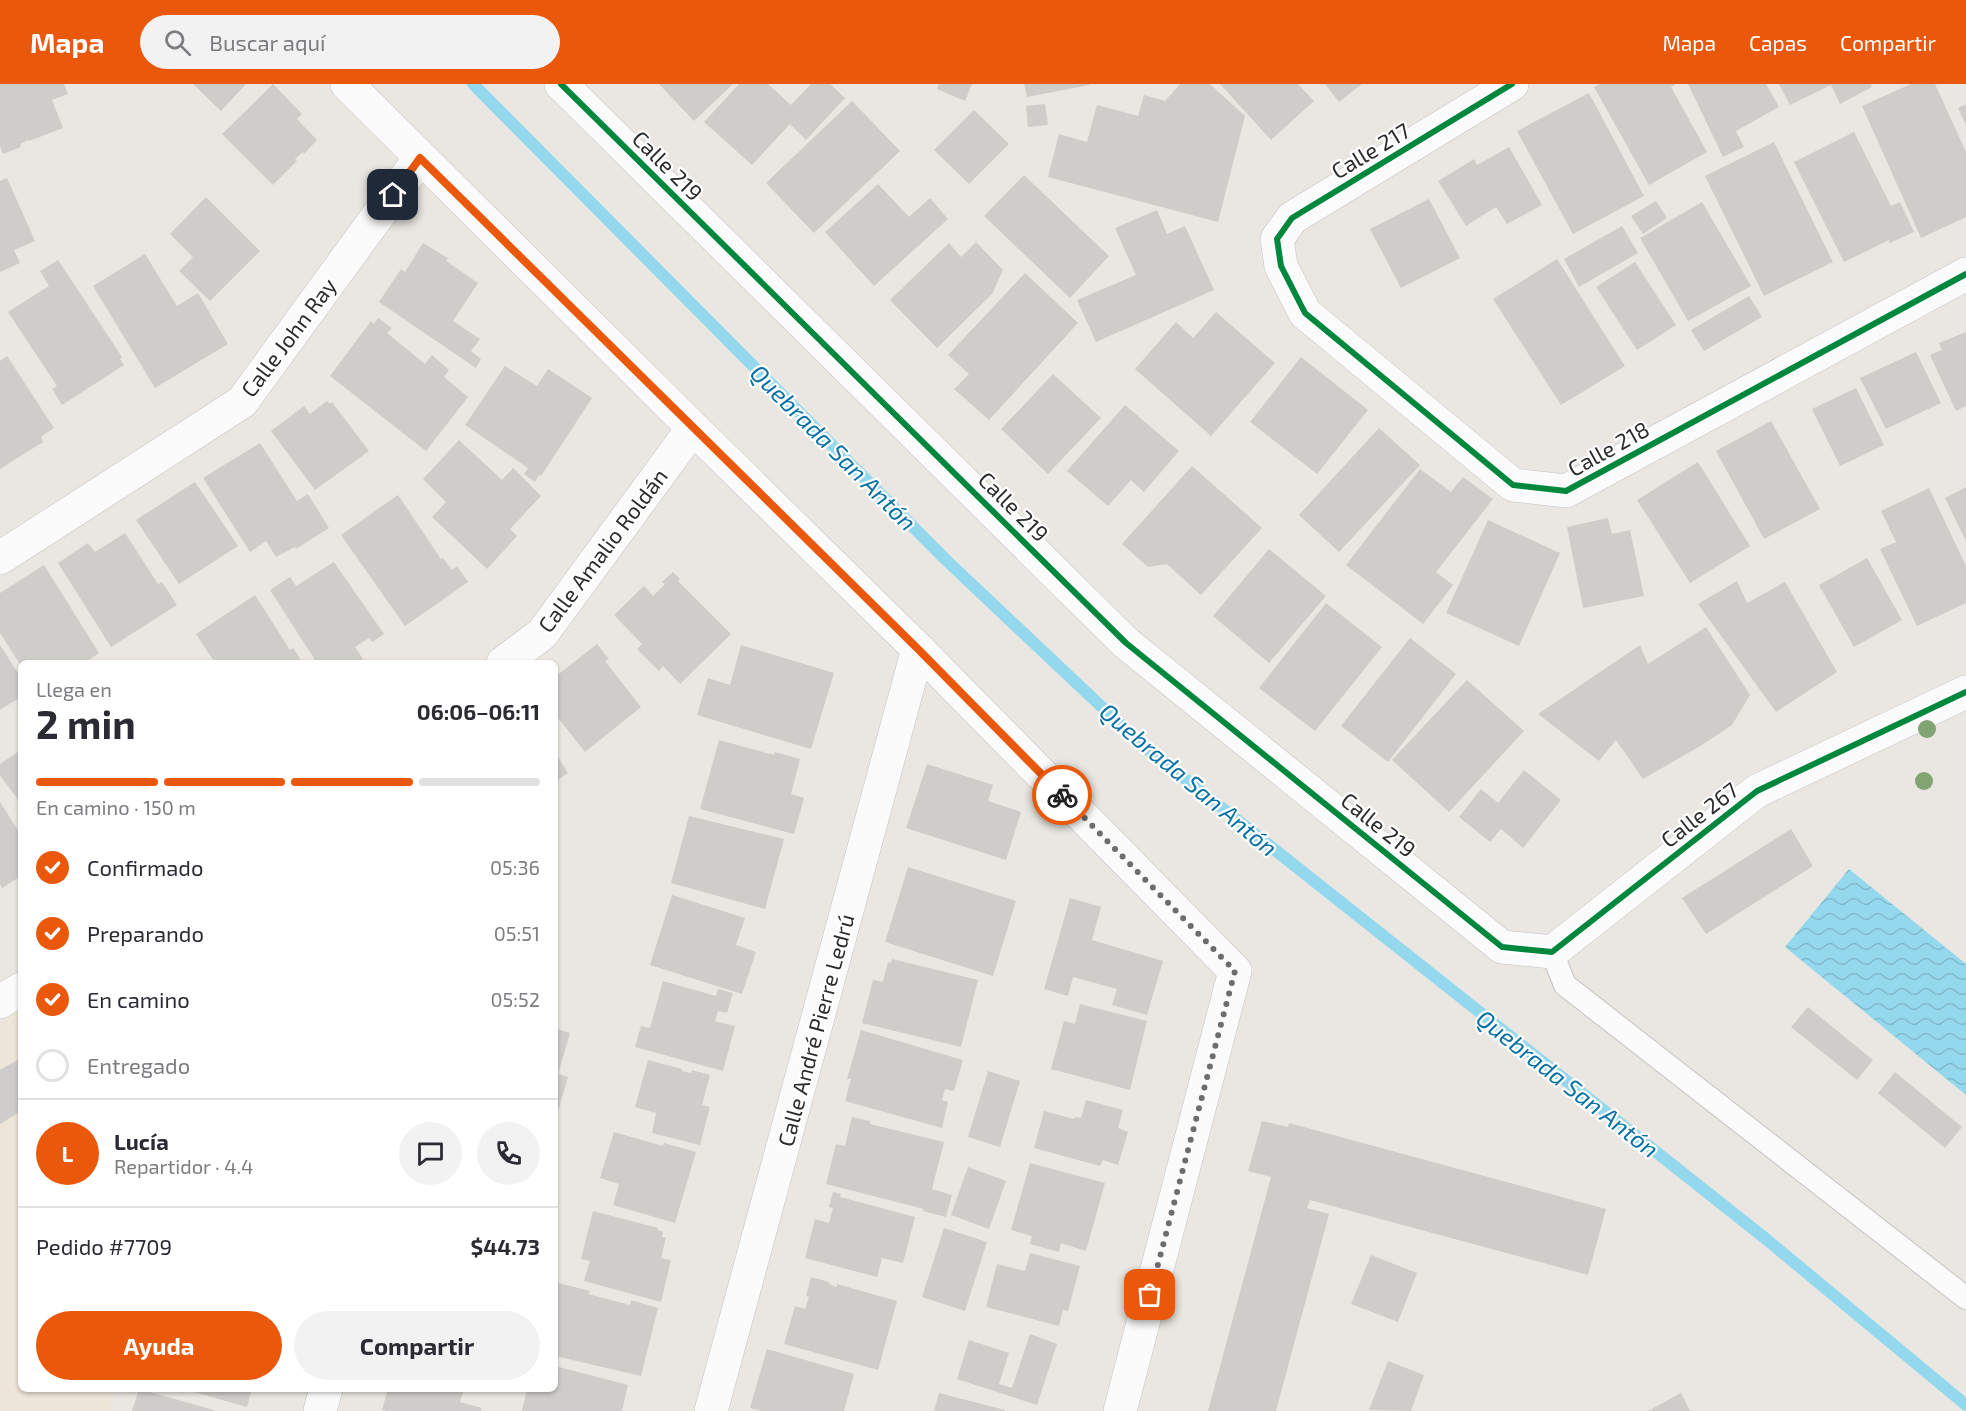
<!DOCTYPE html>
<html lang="es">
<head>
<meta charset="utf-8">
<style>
  body { margin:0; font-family:"Exo 2",sans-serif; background:#f2f2f3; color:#2b2b33; height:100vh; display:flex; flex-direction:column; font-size:22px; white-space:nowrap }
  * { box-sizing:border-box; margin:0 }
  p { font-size:20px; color:#7c7c81 }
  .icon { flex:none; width:33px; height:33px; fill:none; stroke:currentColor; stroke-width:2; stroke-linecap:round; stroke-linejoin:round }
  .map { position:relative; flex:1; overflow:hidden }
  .sheet { position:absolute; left:18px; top:576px; width:540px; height:732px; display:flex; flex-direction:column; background:#fff; border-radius:9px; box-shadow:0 2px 4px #0004 }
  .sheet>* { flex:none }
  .pin { position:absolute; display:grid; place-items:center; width:51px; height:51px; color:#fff; margin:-26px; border-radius:12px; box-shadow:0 3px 9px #0006 }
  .courier { position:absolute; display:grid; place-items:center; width:60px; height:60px; margin:-30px; border:4px solid #ea580c; border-radius:50%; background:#fff; color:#222; box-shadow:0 2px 8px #0007 }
  .headline em { font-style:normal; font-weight:700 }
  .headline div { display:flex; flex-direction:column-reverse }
  .headline { display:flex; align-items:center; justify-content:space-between; height:102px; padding:0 18px }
  h1 { font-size:39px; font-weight:700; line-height:45px }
  .bar { display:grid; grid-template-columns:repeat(4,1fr); gap:9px 6px; align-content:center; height:72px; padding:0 18px }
  .bar i { height:8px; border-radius:4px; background:#e1e1e2 }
  .bar .active { background:#ea580c }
  .bar p { grid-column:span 4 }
  .line { display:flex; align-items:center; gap:15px; padding:0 18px; border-top:2px solid #e1e1e2 }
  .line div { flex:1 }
  .round { display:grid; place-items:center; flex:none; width:63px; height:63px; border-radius:32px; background:#f2f2f3 }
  ol { padding:0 18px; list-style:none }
  li { display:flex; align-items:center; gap:18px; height:66px }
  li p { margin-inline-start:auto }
  li .icon { padding:6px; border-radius:50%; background:#ea580c; color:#fff; stroke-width:4 }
  li:last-child { color:#7c7c81 }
  li i { width:33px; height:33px; border:3px solid #e1e1e2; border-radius:50% }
  .cta { display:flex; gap:12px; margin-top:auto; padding:12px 18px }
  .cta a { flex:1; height:69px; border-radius:36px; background:#ea580c; color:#fff; font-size:24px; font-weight:700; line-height:69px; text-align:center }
  .cta a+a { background:#f2f2f3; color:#2b2b33 }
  header { display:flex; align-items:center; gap:36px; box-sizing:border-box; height:84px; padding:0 30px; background:#ea580c; color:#fff }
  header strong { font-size:28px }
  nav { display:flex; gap:33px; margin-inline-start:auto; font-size:21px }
  .search { width:420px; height:54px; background:#f2f2f3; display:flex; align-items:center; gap:15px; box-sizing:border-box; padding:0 21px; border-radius:33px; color:#7c7c81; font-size:22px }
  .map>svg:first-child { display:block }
  .education { fill:#ede5d7 }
  .water { fill:url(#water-waves) }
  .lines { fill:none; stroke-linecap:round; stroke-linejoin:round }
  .stream { stroke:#94d8ee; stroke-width:12 }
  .building { fill:#cfcdc9 }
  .service-casing { stroke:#c4c3c3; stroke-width:24 }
  .minor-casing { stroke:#c4c3c3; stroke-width:34 }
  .service { stroke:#fcfbfb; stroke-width:22 }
  .minor { stroke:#fcfbfb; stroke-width:33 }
  .cycleway-casing { stroke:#fff; stroke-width:10 }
  .cycleway { stroke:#00873e; stroke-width:6 }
  .tree { fill:#81a473 }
  .done { stroke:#6e6d6c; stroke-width:6; stroke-dasharray:0 10.8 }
  .route { stroke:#ea580c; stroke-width:8 }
  .labels { text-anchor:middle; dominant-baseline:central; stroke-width:4.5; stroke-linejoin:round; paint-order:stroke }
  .street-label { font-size:22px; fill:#2c2c2c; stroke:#fff }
  .water-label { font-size:24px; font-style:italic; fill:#0971a4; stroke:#fff }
</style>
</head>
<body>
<header>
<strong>Mapa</strong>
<div class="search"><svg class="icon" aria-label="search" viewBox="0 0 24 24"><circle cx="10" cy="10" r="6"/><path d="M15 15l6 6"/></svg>Buscar aquí</div>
<nav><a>Mapa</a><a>Capas</a><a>Compartir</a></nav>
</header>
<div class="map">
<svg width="1966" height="1327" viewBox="0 0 1966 1327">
  <defs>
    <pattern id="water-waves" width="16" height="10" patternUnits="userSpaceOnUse" patternTransform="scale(1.5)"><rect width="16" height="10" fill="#94d8ee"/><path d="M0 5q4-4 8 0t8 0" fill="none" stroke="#80bacc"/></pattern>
  </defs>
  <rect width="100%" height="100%" fill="#eae7e2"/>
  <polygon class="education" points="21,927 21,1305 115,1305 109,1327 0,1327 0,940"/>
  <polygon class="water" points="1849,785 1966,880 1966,1011 1785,863"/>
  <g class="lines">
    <polyline class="stream" points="473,0 945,475 1140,659 1766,1155 1966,1321"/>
  </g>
  <g class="building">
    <polygon points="0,0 64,0 68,10 52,16 63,44 29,57 28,56 20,60 21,63 3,70 0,62"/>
    <polygon points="193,0 246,0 221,27"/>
    <polygon points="273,0 302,30 297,35 317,56 304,70 303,68 295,75 297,77 273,101 222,50"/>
    <polygon points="659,0 733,0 694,37"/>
    <polygon points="739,0 768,0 791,21 811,0 830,0 845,14 806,56 790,40 752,81 704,38"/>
    <polygon points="939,0 972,0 965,17 937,5"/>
    <polygon points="1024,0 1089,0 1090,1 1027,13"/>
    <polygon points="1180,0 1210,0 1245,32 1218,138 1048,93 1059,50 1087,58 1097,21 1138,32 1144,11 1165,17"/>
    <polygon points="1220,0 1298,0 1314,17 1271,56"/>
    <polygon points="1325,0 1362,0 1339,18"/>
    <polygon points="1600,0 1676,0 1671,3 1707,68 1649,101 1594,3"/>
    <polygon points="1688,0 1766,0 1779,23 1736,47 1744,63 1723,73"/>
    <polygon points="1779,0 1871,0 1872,3 1840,20 1831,1 1790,21"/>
    <polygon points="1911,0 1935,0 1966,68 1966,133 1921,154 1862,22"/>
    <polygon points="1589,9 1644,112 1573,150 1517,47"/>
    <polygon points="852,17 900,67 814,149 766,99"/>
    <polygon points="1045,20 1048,41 1028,43 1026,22"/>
    <polygon points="1966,20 1966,41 1958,24"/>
    <polygon points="974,26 1009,60 969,100 934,66"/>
    <polygon points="1854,48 1891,122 1900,118 1914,148 1890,159 1889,156 1844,178 1794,78"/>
    <polygon points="1774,58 1833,178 1764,212 1705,92"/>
    <polygon points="1509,63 1542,121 1507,140 1496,123 1466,142 1438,97 1474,75 1477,81"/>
    <polygon points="1024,91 1109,172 1070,214 984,132"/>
    <polygon points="7,94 35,157 14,166 20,179 0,188 0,97"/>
    <polygon points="878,100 909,133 930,114 948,135 874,202 825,148"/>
    <polygon points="206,113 260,167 210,217 179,187 193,173 170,150"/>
    <polygon points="1429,115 1460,174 1401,204 1370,145"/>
    <polygon points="1656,117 1667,134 1643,150 1631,132"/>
    <polygon points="1702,118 1751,202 1688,237 1640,154"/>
    <polygon points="1157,126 1167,150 1185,142 1214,206 1096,258 1077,216 1136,191 1115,144"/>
    <polygon points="1622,142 1638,169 1579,203 1564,175"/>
    <polygon points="976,158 1003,186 992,210 937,264 890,216 949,159 961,173"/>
    <polygon points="423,159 448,174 446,177 478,199 453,237 480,255 471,267 481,275 476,284 379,218 401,185 405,188"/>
    <polygon points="145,170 177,222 198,209 228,260 155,304 93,202"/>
    <polygon points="1557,175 1625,282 1561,321 1493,215"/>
    <polygon points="58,176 122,273 120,275 124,281 62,321 52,305 57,302 8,228 49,202 40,187"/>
    <polygon points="1635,178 1676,241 1637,266 1596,203"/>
    <polygon points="1025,189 1078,239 989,336 954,305 969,290 948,271"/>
    <polygon points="1749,212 1762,233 1704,267 1691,246"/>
    <polygon points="1216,228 1275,279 1211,352 1135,285 1176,238 1193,254"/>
    <polygon points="378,234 392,244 387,249 425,280 432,271 449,286 444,293 468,313 426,367 330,292 371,237 374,240"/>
    <polygon points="1966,248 1966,322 1956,327 1930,271 1942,266 1939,259"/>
    <polygon points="1916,268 1941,319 1886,345 1860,294"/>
    <polygon points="7,272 54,344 41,353 43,358 0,385 0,277"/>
    <polygon points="1301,273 1368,326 1317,390 1250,338"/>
    <polygon points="505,282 537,302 548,285 592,314 541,392 539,391 535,398 524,390 528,384 465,341"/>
    <polygon points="1053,290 1101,334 1048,390 1001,345"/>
    <polygon points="1856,304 1884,361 1840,382 1812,325"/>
    <polygon points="327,317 330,320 332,318 369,367 315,406 271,347 304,322 310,330"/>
    <polygon points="1125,321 1179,367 1144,408 1131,396 1108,422 1067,387"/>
    <polygon points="1771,337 1820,425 1764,455 1716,367"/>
    <polygon points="1379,344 1420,381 1339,468 1299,431"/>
    <polygon points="459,356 502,396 513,384 541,412 510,445 517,452 487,485 432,433 446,418 423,395"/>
    <polygon points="260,359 297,417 308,410 329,444 296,465 295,463 276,473 266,457 250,468 203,394"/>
    <polygon points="1698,378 1750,462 1690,499 1637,416"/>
    <polygon points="1192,382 1262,444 1201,511 1167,480 1148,483 1122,460"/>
    <polygon points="1420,385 1451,408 1463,393 1493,415 1436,488 1453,501 1423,540 1346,481"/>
    <polygon points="195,398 238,462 179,500 136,436"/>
    <polygon points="1966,403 1966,457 1945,414"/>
    <polygon points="1929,404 1966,482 1966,519 1917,542 1880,465 1896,458 1881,427"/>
    <polygon points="398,411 441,475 443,474 452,486 457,482 468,498 405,542 341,451"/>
    <polygon points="1608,434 1612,450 1630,446 1644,512 1583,524 1567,443"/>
    <polygon points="1488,436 1560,469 1519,562 1446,529"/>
    <polygon points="125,449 158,500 162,498 177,521 111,563 58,479 88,459 95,468"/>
    <polygon points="1269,465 1326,512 1269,579 1213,532"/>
    <polygon points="1867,474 1902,536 1854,563 1819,501"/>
    <polygon points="334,478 384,550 372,558 369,554 355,563 363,575 357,579 317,579 270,506 290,493 296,502"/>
    <polygon points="44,481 99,569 84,579 21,579 21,582 0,549 0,509"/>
    <polygon points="673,488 680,495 678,497 731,550 680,600 663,582 659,587 637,565 642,560 614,531 644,502 653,512 665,500 662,498"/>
    <polygon points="1737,497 1747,519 1785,498 1837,588 1776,628 1698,520"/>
    <polygon points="255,511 290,566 293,564 303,579 215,579 196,550"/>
    <polygon points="1326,519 1382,563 1315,647 1259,604"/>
    <polygon points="1706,543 1750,611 1732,641 1702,661 1643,695 1616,656 1599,677 1538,630 1640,561 1648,580"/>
    <polygon points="1410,554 1456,590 1388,678 1341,642"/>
    <polygon points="597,560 609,575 605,577 641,623 585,668 555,630 555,593"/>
    <polygon points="0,561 21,594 21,613 0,626"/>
    <polygon points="741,561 834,589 811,665 697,631 708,594 730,601"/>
    <polygon points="1467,596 1524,647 1449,728 1392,676"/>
    <polygon points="719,656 774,671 775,668 800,675 791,710 804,714 794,750 700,725"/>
    <polygon points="21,666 21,720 0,691 0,680"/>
    <polygon points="555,668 568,689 555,698"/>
    <polygon points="927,680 993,701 988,717 1021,728 1006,776 906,744"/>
    <polygon points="1524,686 1561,716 1523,764 1501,745 1490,758 1459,733 1481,705 1498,719"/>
    <polygon points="0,718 21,751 21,792 2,804 0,800"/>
    <polygon points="689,732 784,755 765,825 671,799"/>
    <polygon points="1791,745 1813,782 1706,850 1682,814"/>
    <polygon points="908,783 1016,817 993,892 885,858"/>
    <polygon points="672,811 745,834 736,861 756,868 742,910 650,881"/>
    <polygon points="1070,814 1101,823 1092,856 1163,877 1147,931 1112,921 1117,905 1073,893 1068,912 1044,905"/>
    <polygon points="892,875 978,896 961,963 862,939 873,896 883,898 888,878 891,879"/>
    <polygon points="663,897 716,912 718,905 733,909 727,929 718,927 715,937 735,942 723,987 635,963 641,942 650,944"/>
    <polygon points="1080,920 1147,937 1130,1006 1051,985 1064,937 1075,940"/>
    <polygon points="1808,923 1873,976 1857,996 1791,943"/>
    <polygon points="555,944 570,949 558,990 568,993 559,1024 555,1023"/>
    <polygon points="861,946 963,976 954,1007 945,1005 942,1016 948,1018 942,1044 845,1017 851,995 847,995"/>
    <polygon points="21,974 21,1027 0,1040 0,986"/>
    <polygon points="648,976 682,985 682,987 691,989 692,986 710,991 702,1021 710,1023 700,1061 652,1049 656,1029 635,1023"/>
    <polygon points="988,987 1020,997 1000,1063 968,1053"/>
    <polygon points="1895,988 1962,1043 1945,1064 1878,1009"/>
    <polygon points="1086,1016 1123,1026 1118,1044 1128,1048 1118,1081 1103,1076 1100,1082 1034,1064 1044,1027 1074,1035 1075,1033 1081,1034"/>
    <polygon points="852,1033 870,1037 870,1040 944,1058 932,1105 952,1111 946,1133 923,1127 924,1125 826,1100 836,1060 845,1062"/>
    <polygon points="1262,1037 1288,1043 1289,1039 1606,1125 1588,1191 1310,1116 1307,1124 1329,1130 1276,1327 1208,1327 1271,1093 1248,1087"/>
    <polygon points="614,1048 663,1062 664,1059 696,1068 675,1139 613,1121 619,1100 600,1094"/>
    <polygon points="1030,1079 1105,1099 1086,1167 1061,1159 1059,1168 1030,1160 1032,1152 1011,1146"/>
    <polygon points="968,1083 1006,1097 989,1145 951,1131"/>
    <polygon points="833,1108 841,1110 840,1113 844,1114 915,1133 903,1179 882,1174 877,1193 805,1174 815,1135 829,1139 833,1124 829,1123"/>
    <polygon points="593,1127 658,1144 658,1146 663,1148 662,1153 666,1153 661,1174 671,1176 661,1218 584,1197 590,1177 581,1175"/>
    <polygon points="944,1144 987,1158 965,1227 922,1213"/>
    <polygon points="1030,1169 1080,1182 1068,1227 1063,1226 1059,1242 986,1223 997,1180 1025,1187"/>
    <polygon points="1371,1171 1417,1189 1398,1238 1351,1220"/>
    <polygon points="811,1193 829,1198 829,1200 837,1203 837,1200 897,1217 878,1286 784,1260 795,1222 805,1225 809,1213 806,1212"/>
    <polygon points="555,1198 590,1207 588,1210 630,1221 631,1216 658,1224 641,1292 555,1272"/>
    <polygon points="1030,1250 1057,1260 1037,1321 957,1295 969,1256 1009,1269 999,1300 1012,1304"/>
    <polygon points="767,1265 854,1290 844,1327 761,1327 750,1324"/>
    <polygon points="1388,1277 1424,1291 1411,1327 1369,1326"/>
    <polygon points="555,1282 628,1301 622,1327 522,1327 527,1305 555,1305"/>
    <polygon points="139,1305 214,1326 214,1327 132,1327"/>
    <polygon points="183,1305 252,1305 247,1323"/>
    <polygon points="388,1305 464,1305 460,1318 482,1324 481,1327 387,1327 382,1326"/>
    <polygon points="939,1309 1005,1326 1005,1327 934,1327"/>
    <polygon points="1681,1309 1690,1327 1648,1327"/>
  </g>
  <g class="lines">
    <g class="service-casing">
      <polyline id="service" points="1552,868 1565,901 1966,1214"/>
    </g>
    <g class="minor-casing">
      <g id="minor">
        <polyline points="347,0 693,344 918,565 1235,887 1120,1327"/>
        <polyline points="561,0 1126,559 1502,863 1552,868 1757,707 1966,608"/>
        <polyline points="1512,0 1292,134 1277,155 1281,182 1305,229 1513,401 1566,407 1966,190"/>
        <polyline points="0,474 242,318 420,74"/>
        <polyline points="503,579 542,550 693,344"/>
        <polyline points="0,918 21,905"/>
        <polyline points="320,1327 326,1305"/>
        <polyline points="711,1327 918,565"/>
      </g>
    </g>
    <use href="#service" class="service"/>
    <use href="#minor" class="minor"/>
    <g class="cycleway-casing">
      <g id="cycleway">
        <polyline points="561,0 1126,559 1502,863 1552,868 1757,707 1966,608"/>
        <polyline points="1512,0 1292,134 1277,155 1281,182 1305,229 1513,401 1566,407 1966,190"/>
      </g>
    </g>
    <use href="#cycleway" class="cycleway"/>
  </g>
  <g class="tree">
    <circle cx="1927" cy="645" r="9"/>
    <circle cx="1924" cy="697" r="9"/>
  </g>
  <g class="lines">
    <polyline class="done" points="1062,711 1235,887 1150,1211"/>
    <polyline class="route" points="393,111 420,74 918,565 1062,711"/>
  </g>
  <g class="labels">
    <g class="street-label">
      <text transform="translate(1370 66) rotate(-31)">Calle 217</text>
      <text transform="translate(668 81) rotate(45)">Calle 219</text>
      <text transform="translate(288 253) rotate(-53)">Calle John Ray</text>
      <text transform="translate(1608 364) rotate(-29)">Calle 218</text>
      <text transform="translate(1014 422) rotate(45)">Calle 219</text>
      <text transform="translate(602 466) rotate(-53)">Calle Amalio Roldán</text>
      <text transform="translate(1699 730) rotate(-38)">Calle 267</text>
      <text transform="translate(1379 740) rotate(39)">Calle 219</text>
      <text transform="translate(815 946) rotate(-75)">Calle André Pierre Ledrú</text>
    </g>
    <g class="water-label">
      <text transform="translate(834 363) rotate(45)">Quebrada San Antón</text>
      <text transform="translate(1189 695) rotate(40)">Quebrada San Antón</text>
      <text transform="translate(1568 999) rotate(38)">Quebrada San Antón</text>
    </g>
  </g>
</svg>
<div class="pin" style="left:1150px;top:1211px;background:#ea580c"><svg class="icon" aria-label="bag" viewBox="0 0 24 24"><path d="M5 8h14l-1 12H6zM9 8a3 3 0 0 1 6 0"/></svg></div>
<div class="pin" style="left:393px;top:111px;background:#1f2937"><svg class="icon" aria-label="home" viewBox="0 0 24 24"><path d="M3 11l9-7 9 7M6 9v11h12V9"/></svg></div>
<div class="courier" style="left:1062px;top:711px"><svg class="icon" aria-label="bike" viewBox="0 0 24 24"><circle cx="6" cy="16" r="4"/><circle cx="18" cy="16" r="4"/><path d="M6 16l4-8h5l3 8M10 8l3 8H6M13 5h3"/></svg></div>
<section class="sheet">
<div class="headline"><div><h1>2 min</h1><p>Llega en</p></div><em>06:06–06:11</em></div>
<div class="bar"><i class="active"></i><i class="active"></i><i class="active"></i><i></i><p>En camino · 150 m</p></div>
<ol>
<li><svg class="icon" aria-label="check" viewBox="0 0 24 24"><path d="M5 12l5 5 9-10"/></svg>Confirmado<p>05:36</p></li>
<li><svg class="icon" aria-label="check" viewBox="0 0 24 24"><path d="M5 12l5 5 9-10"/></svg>Preparando<p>05:51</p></li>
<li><svg class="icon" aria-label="check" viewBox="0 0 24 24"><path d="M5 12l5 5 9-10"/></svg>En camino<p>05:52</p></li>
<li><i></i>Entregado</li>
</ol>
<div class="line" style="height:108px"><b class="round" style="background:#ea580c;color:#fff">L</b><div><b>Lucía</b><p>Repartidor · 4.4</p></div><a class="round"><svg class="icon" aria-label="chat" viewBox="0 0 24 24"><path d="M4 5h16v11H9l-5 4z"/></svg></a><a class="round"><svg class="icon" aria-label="phone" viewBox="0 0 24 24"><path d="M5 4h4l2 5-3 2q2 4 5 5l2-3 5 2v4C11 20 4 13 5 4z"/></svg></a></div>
<div class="line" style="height:78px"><div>Pedido #7709</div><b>$44.73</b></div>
<div class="cta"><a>Ayuda</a><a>Compartir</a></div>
</section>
</div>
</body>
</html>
